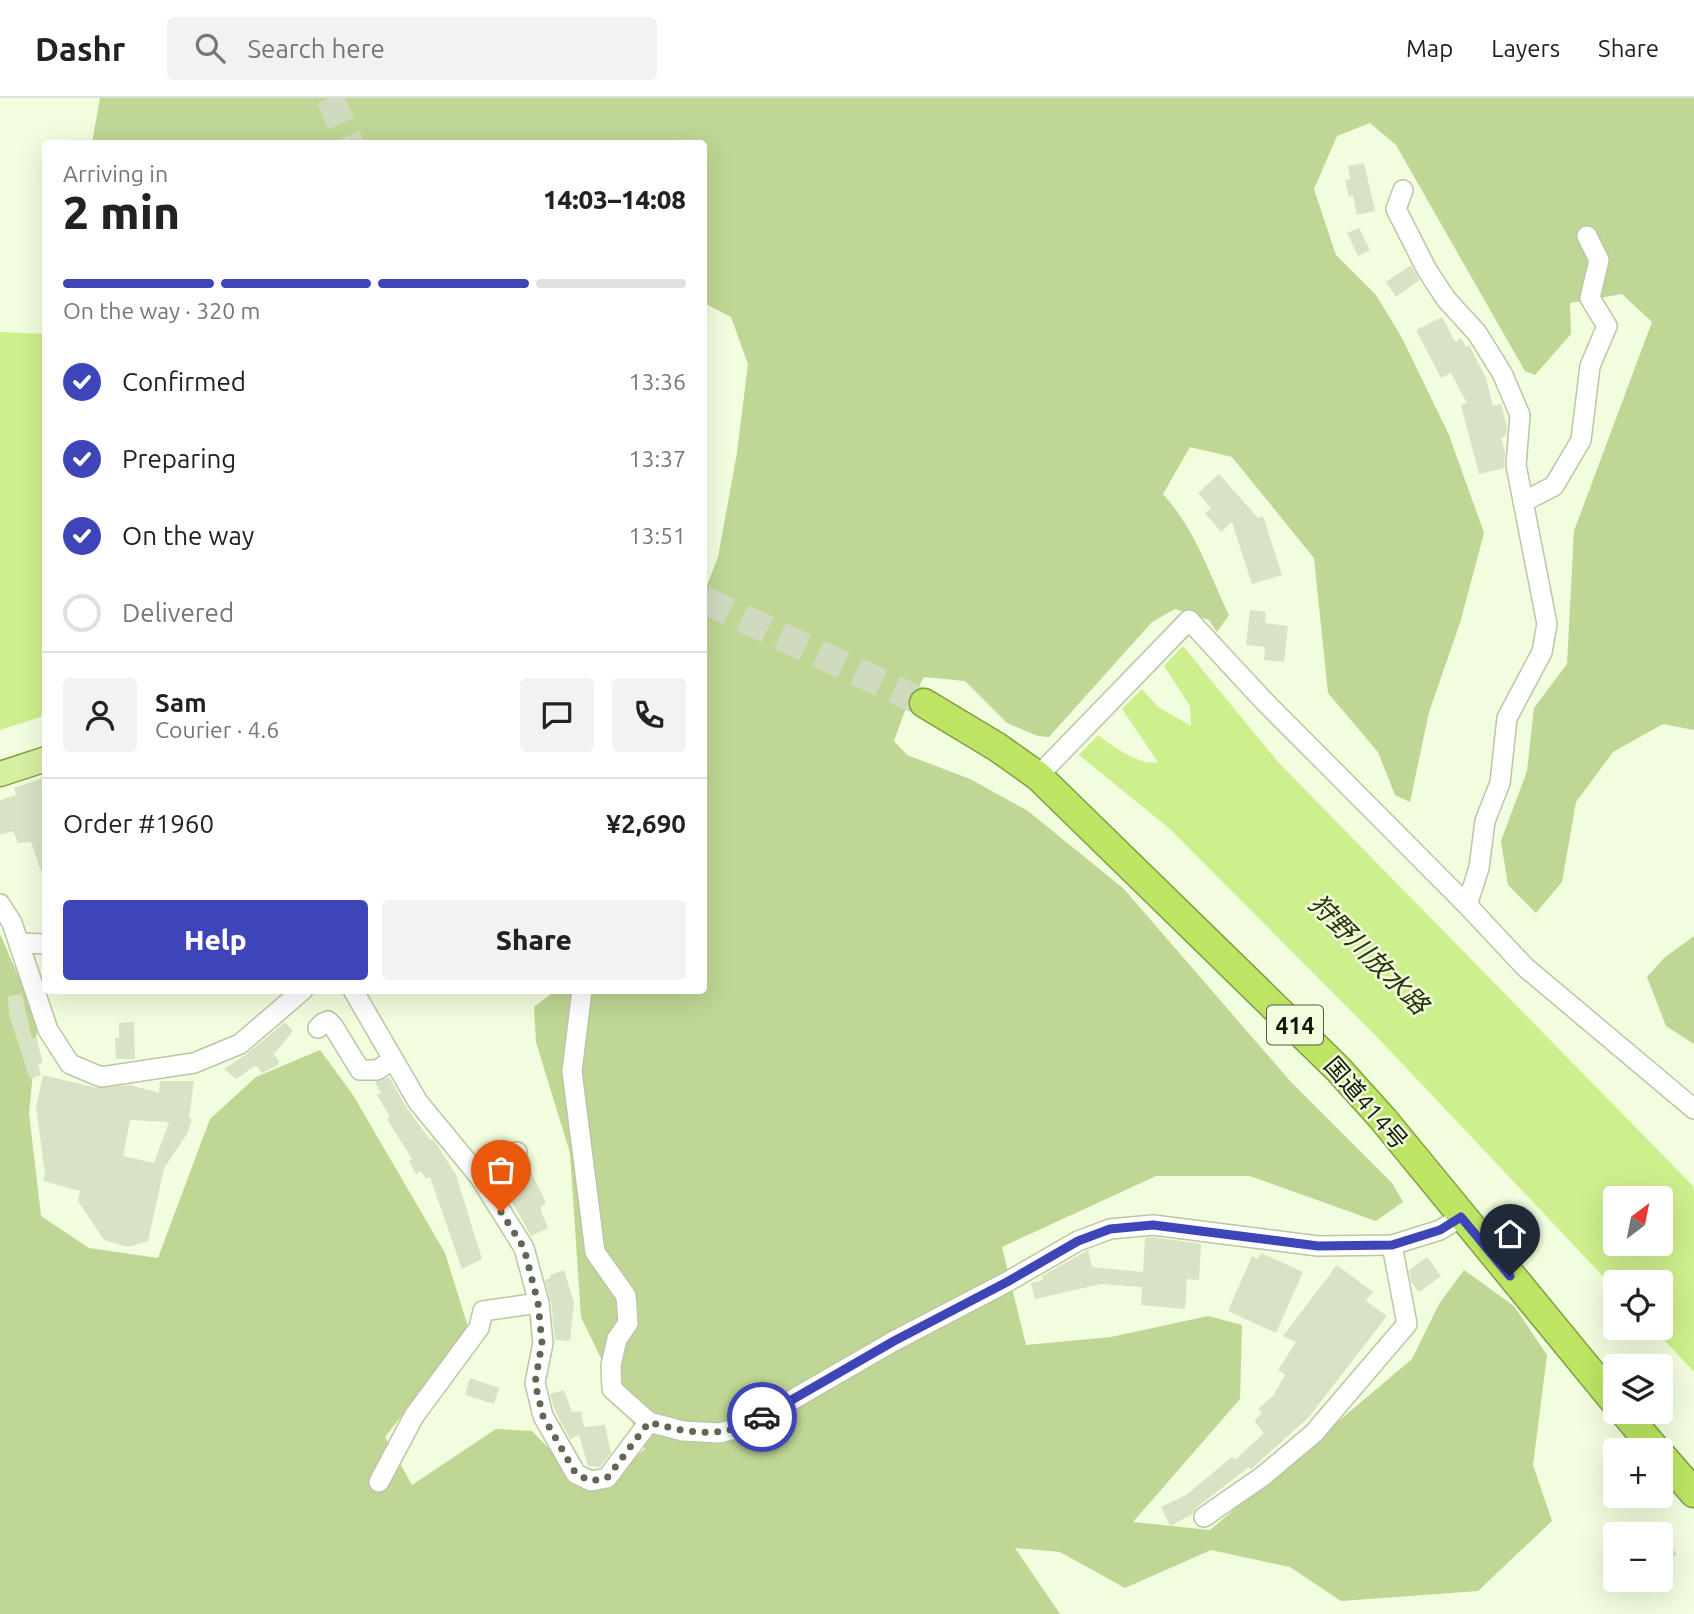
<!DOCTYPE html>
<html lang="en">
<head>
<meta charset="utf-8">
<style>
  body { margin:0; font-family:Ubuntu,"Noto Sans JP",sans-serif; background:#f2f2f2; color:#222; height:100vh; display:flex; flex-direction:column; font-size:26px; white-space:nowrap }
  * { box-sizing:border-box; margin:0 }
  p { font-size:23px; color:#767676 }
  .icon { flex:none; width:38px; height:38px; fill:none; stroke:currentColor; stroke-width:2; stroke-linecap:round; stroke-linejoin:round }
  .map { position:relative; flex:1; overflow:hidden }
  .panel { position:absolute; left:42px; top:42px; width:665px; height:854px; display:flex; flex-direction:column; background:#fff; border-radius:7px; box-shadow:0 7px 28px #0002 }
  .panel>* { flex:none }
  .needle { width:46px; rotate:32deg }
  .fabs { position:absolute; left:1603px; top:1088px; display:grid; gap:14px }
  .fabs a { display:grid; place-items:center; width:70px; height:70px; border-radius:7px; background:#fff; box-shadow:0 7px 28px #0002; font-size:35px }
  .pin { position:absolute; display:grid; place-items:center; width:60px; height:60px; color:#fff; margin:-72px -30px; border-radius:50% 50% 50% 0; rotate:-45deg; box-shadow:0 0 7px #0007 }
  .pin .icon { rotate:45deg }
  .courier { position:absolute; display:grid; place-items:center; width:70px; height:70px; margin:-35px; border:5px solid #3d45b9; border-radius:50%; background:#fff; color:#222; box-shadow:0 2px 9px #0007 }
  .head em { font-style:normal; font-weight:800 }
  .head div { display:flex; flex-direction:column-reverse }
  .head { display:flex; align-items:center; justify-content:space-between; height:119px; padding:0 21px }
  h1 { font-size:46px; font-weight:800; line-height:52px }
  .bar { display:grid; grid-template-columns:repeat(4,1fr); gap:10px 7px; align-content:center; height:84px; padding:0 21px }
  .bar i { height:9px; border-radius:5px; background:#e0e0e0 }
  .bar .on { background:#3d45b9 }
  .bar p { grid-column:span 4 }
  .line { display:flex; align-items:center; gap:18px; padding:0 21px; border-top:2px solid #e0e0e0 }
  .line div { flex:1 }
  .round { display:grid; place-items:center; flex:none; width:74px; height:74px; border-radius:7px; background:#f2f2f2 }
  ol { padding:0 21px; list-style:none }
  li { display:flex; align-items:center; gap:21px; height:77px }
  li p { margin-inline-start:auto }
  li .icon { padding:7px; border-radius:50%; background:#3d45b9; color:#fff; stroke-width:4 }
  li:last-child { color:#767676 }
  li i { width:38px; height:38px; border:4px solid #e0e0e0; border-radius:50% }
  .cta { display:flex; gap:14px; margin-top:auto; padding:14px 21px }
  .cta a { flex:1; height:80px; border-radius:7px; background:#3d45b9; color:#fff; font-size:28px; font-weight:800; line-height:80px; text-align:center }
  .cta a+a { background:#f2f2f2; color:#222 }
  header { display:flex; align-items:center; gap:42px; box-sizing:border-box; height:98px; padding:0 35px; background:#fff; border-bottom:2px solid #e0e0e0 }
  header strong { font-size:33px }
  nav { display:flex; gap:38px; margin-inline-start:auto; font-size:24px }
  .search { width:490px; height:63px; background:#f2f2f2; display:flex; align-items:center; gap:18px; box-sizing:border-box; padding:0 24px; border-radius:7px; color:#767676; font-size:26px }
  .map>svg:first-child { display:block }
  .green { fill:#bfd694 }
  .water { fill:#ceef8d; fill-rule:evenodd }
  .building { fill:#d7e3c3; fill-rule:evenodd }
  .lines { fill:none; stroke-linecap:round; stroke-linejoin:round }
  .highway-tunnel { stroke:#d0dabe; stroke-width:28; stroke-dasharray:28 14; stroke-linecap:butt }
  .minor-casing { stroke:#bbc6a7; stroke-width:22 }
  .major-casing { stroke:#819d44; stroke-width:27 }
  .highway-casing { stroke:#819d44; stroke-width:31 }
  .minor { stroke:#fff; stroke-width:19 }
  .major { stroke:#d7efa1; stroke-width:24 }
  .highway { stroke:#bde563; stroke-width:28 }
  .done { stroke:#606754; stroke-width:7; stroke-dasharray:0 12.6 }
  .route { stroke:#3d45b9; stroke-width:9 }
  .labels { text-anchor:middle; dominant-baseline:central; stroke-width:5; stroke-linejoin:round; paint-order:stroke }
  .shield { fill:#f1fddd; stroke:#555b4a; stroke-width:2 }
  .shield-label { font-size:23px; font-weight:bold; fill:#12160b }
  .street-label { font-size:24px; fill:#12160b; stroke:#f1fddd }
  .water-label { font-size:26px; font-style:italic; fill:#28340b; stroke:#f1fddd }
</style>
</head>
<body>
<header>
<strong>Dashr</strong>
<div class="search"><svg class="icon" aria-label="search" viewBox="0 0 24 24"><circle cx="10" cy="10" r="6"/><path d="M15 15l6 6"/></svg>Search here</div>
<nav><a>Map</a><a>Layers</a><a>Share</a></nav>
</header>
<div class="map">
<svg width="1694" height="1516" viewBox="0 0 1694 1516">
  <rect width="100%" height="100%" fill="#f1fddd"/>
  <g class="green">
    <path d="M100,0H1694V632L1663,626L1613,654L1576,704L1562,784L1536,815L1508,787L1501,743L1527,673L1534,610L1567,566L1574,433L1652,224L1622,196L1570,205L1571,236L1535,277L1525,273L1396,47L1370,25L1337,38L1314,91L1336,157L1376,197L1402,240L1449,337L1484,435L1460,525L1429,614L1410,704L1395,697L1378,654L1328,595L1314,460L1232,359L1190,349L1163,396C1196,433 1208,473 1229,517L1217,534L1209,522L1175,511L1152,524L1049,639L1038,638L1007,625L965,583L924,579L904,615L894,643L907,657L970,681L1028,713L1124,791L1290,983L1392,1085L1403,1104L1376,1123L1250,1078H1156L1002,1149L1026,1247L1111,1239L1208,1218L1242,1227L1240,1301L1133,1424L1210,1432L1412,1261L1439,1206L1464,1172L1514,1208L1547,1257L1533,1367L1552,1423L1478,1493L1341,1503L1290,1469L1211,1452L1125,1490L1060,1454L1015,1450L1060,1516H0V836L38,923L29,1015L41,1118L89,1150L158,1160L210,1021L256,979L320,952L353,997L445,1155L469,1232L385,1339L412,1387L496,1331L532,1333L591,1394L645,1351L581,1219L570,1055L536,944L534,909L555,893L704,892V495L718,459L737,355L748,266L731,219L704,205V46L92,45Z"/>
    <polygon points="1694,838 1694,946 1666,928 1647,879 1664,860"/>
  </g>
  <g class="water">
    <polygon points="0,234 45,236 46,617 0,632"/>
    <path d="M1183,548L1278,664L1694,1089V1274L1653,1230H1661V1185H1615V1191L1378,940L1170,731L1079,657L1098,637C1111,647 1141,669 1158,664L1122,611L1142,591L1158,609L1191,628L1190,608L1164,568ZM1615,1101H1661V1146H1615Z"/>
  </g>
  <g class="building">
    <polygon points="1364,65 1375,113 1357,117 1353,97 1349,98 1345,82 1350,81 1348,68"/>
    <polygon points="1359,130 1370,152 1358,158 1347,135"/>
    <polygon points="1411,167 1419,182 1396,199 1386,184"/>
    <polygon points="1442,219 1455,244 1461,240 1466,249 1469,247 1486,280 1493,308 1501,306 1507,329 1506,338 1501,340 1505,354 1504,370 1479,376 1461,307 1467,305 1451,275 1441,280 1416,232"/>
    <polygon points="1219,376 1258,420 1263,418 1282,477 1252,486 1232,424 1221,434 1205,415 1211,410 1198,395"/>
    <polygon points="1250,512 1266,514 1265,525 1288,528 1284,564 1264,562 1265,549 1246,547"/>
    <polygon points="46,679 46,779 43,779 31,744 18,745 13,733 0,737 0,702 16,697 14,690"/>
    <polygon points="22,896 32,941 36,939 43,965 38,966 41,977 30,981 9,917 8,898"/>
    <polygon points="134,924 135,961 116,961 115,940 119,940 119,925"/>
    <polygon points="285,924 293,933 274,956 279,963 278,967 262,975 257,968 253,969 236,981 224,971 248,955"/>
    <path d="M43,977L97,990L130,987L159,995L160,983H194L189,1020L192,1021L187,1036L164,1070L148,1143L128,1149L104,1142L78,1103L80,1093L43,1083L45,1075L36,1009ZM130,1022L169,1024L154,1065L123,1058Z"/>
    <polygon points="389,979 407,1010 430,1042 433,1041 437,1047 456,1077 482,1161 462,1171 430,1079 426,1081 421,1073 416,1076 409,1063 412,1061 387,1021 390,1019 377,997 381,995 375,984"/>
    <polygon points="531,1073 546,1105 541,1109 541,1113 548,1130 531,1138 511,1102 518,1097 512,1082"/>
    <polygon points="1153,1139 1201,1146 1199,1182 1187,1181 1185,1211 1141,1207 1142,1189 1101,1186 1035,1201 1031,1185 1043,1182 1042,1178 1088,1152 1092,1169 1143,1174 1145,1140"/>
    <polygon points="1261,1155 1303,1174 1276,1235 1228,1213 1252,1158 1258,1161"/>
    <polygon points="1427,1159 1441,1178 1419,1194 1411,1184 1409,1172"/>
    <polygon points="1337,1167 1373,1194 1366,1203 1387,1218 1308,1320 1251,1371 1249,1369 1197,1409 1191,1417 1170,1428 1161,1409 1186,1397 1232,1359 1235,1362 1264,1335 1254,1323 1262,1315 1258,1311 1273,1298 1285,1277 1278,1272 1296,1244 1283,1238"/>
    <polygon points="564,1172 574,1204 570,1243 555,1242 551,1204 545,1182 551,1180 550,1177"/>
    <polygon points="470,1280 499,1290 494,1306 465,1297"/>
    <polygon points="564,1292 572,1314 581,1313 584,1329 605,1327 611,1355 600,1369 588,1368 579,1337 570,1341 555,1313 550,1296"/>
    <polygon points="1661,1436 1677,1456 1661,1469"/>
  </g>
  <g class="lines">
    <g class="highway-tunnel">
      <polyline points="330,0 350,46"/>
      <polyline points="704,502 924,605"/>
    </g>
    <g class="minor-casing">
      <g id="minor">
        <polyline points="1403,92 1396,111 1427,172 1446,201 1477,235 1502,275 1520,317 1516,367 1547,526 1542,554 1507,620 1500,685 1485,723 1479,770 1467,807"/>
        <polyline points="1523,404 1554,388 1581,342 1590,268 1607,228 1590,200 1599,162 1587,138"/>
        <polyline points="1038,678 1189,522 1263,602 1467,807 1525,869 1694,1011"/>
        <polyline points="0,806 12,825 48,932 70,966 101,979 194,965 240,946 303,892"/>
        <polyline points="19,845 46,846"/>
        <polyline points="353,892 418,1004 479,1078 524,1150 539,1205 543,1245 535,1285 543,1318 576,1376 591,1383 607,1380 649,1324"/>
        <polyline points="582,892 572,973 595,1154 626,1198 628,1225 617,1241 611,1267 612,1291 649,1324 683,1333 719,1335 747,1328 894,1243 1007,1184 1078,1143 1110,1131 1153,1127 1318,1148 1392,1147 1440,1132 1461,1119"/>
        <polyline points="318,930 323,925 328,923 333,928 360,972 377,972 393,962"/>
        <polyline points="477,1076 517,1054"/>
        <polyline points="379,1384 414,1318 479,1230 483,1213 539,1205"/>
        <polyline points="1204,1419 1263,1378 1314,1335 1407,1226 1392,1147"/>
      </g>
    </g>
    <g class="major-casing">
      <polyline id="major" points="0,676 46,661"/>
    </g>
    <g class="highway-casing">
      <g id="highway">
        <polyline points="924,605 997,649 1038,678 1338,971 1383,1021 1615,1304"/>
        <polyline points="1624,1314 1657,1353"/>
        <polyline points="1661,1357 1694,1395"/>
      </g>
    </g>
    <use href="#minor" class="minor"/>
    <use href="#major" class="major"/>
    <use href="#highway" class="highway"/>
  </g>
  <g class="lines">
    <path class="done" d="M501,1114L524,1150L538,1205L542,1245L535,1285L543,1318L576,1376L591,1383L607,1380L649,1324C690,1336 724,1341 762,1319"/>
    <polyline class="route" points="762,1319 894,1243 1007,1184 1078,1143 1110,1131 1153,1127 1318,1148 1392,1147 1440,1132 1461,1119 1510,1178"/>
  </g>
  <g class="labels">
    <rect class="shield" x="1267" y="907.5" width="56" height="39" rx="5"/>
    <g class="shield-label">
      <text x="1295" y="927">414</text>
    </g>
    <g class="street-label">
      <text transform="translate(1366 1005) rotate(49)">国道414号</text>
    </g>
    <g class="water-label">
      <text transform="translate(1369 856) rotate(45)">狩野川放水路</text>
    </g>
  </g>
</svg>
<div class="fabs">
<a><svg class="needle" viewBox="-14 -14 28 28"><path d="M0-13l5 13h-10z" fill="#e53935"/><path d="M0 13l5-13h-10z" fill="#767676"/></svg></a>
<a><svg class="icon" aria-label="locate" viewBox="0 0 24 24"><circle cx="12" cy="12" r="6"/><path d="M12 2v4M12 18v4M2 12h4M18 12h4"/></svg></a>
<a><svg class="icon" aria-label="layers" viewBox="0 0 24 24"><path d="M12 4l9 5-9 5-9-5zM3 14l9 5 9-5"/></svg></a>
<a>+</a>
<a>−</a>
</div>
<div class="pin" style="left:501px;top:1114px;background:#ea580c"><svg class="icon" aria-label="bag" viewBox="0 0 24 24"><path d="M5 8h14l-1 12H6zM9 8a3 3 0 0 1 6 0"/></svg></div>
<div class="pin" style="left:1510px;top:1178px;background:#1f2937"><svg class="icon" aria-label="home" viewBox="0 0 24 24"><path d="M3 11l9-7 9 7M6 9v11h12V9"/></svg></div>
<div class="courier" style="left:762px;top:1319px"><svg class="icon" aria-label="car" viewBox="0 0 24 24"><path d="M5 17H2v-5l4-1 3-4h7l3 4 3 1v5h-3M9 17h6M6 11h13"/><circle cx="7" cy="17" r="2"/><circle cx="17" cy="17" r="2"/></svg></div>
<section class="panel">
<div class="head"><div><h1>2 min</h1><p>Arriving in</p></div><em>14:03–14:08</em></div>
<div class="bar"><i class="on"></i><i class="on"></i><i class="on"></i><i></i><p>On the way · 320 m</p></div>
<ol>
<li><svg class="icon" aria-label="check" viewBox="0 0 24 24"><path d="M5 12l5 5 9-10"/></svg>Confirmed<p>13:36</p></li>
<li><svg class="icon" aria-label="check" viewBox="0 0 24 24"><path d="M5 12l5 5 9-10"/></svg>Preparing<p>13:37</p></li>
<li><svg class="icon" aria-label="check" viewBox="0 0 24 24"><path d="M5 12l5 5 9-10"/></svg>On the way<p>13:51</p></li>
<li><i></i>Delivered</li>
</ol>
<div class="line" style="height:126px"><a class="round"><svg class="icon" aria-label="person" viewBox="0 0 24 24"><circle cx="12" cy="8" r="4"/><path d="M4 21q1-7 8-7t8 7"/></svg></a><div><b>Sam</b><p>Courier · 4.6</p></div><a class="round"><svg class="icon" aria-label="chat" viewBox="0 0 24 24"><path d="M4 5h16v11H9l-5 4z"/></svg></a><a class="round"><svg class="icon" aria-label="phone" viewBox="0 0 24 24"><path d="M5 4h4l2 5-3 2q2 4 5 5l2-3 5 2v4C11 20 4 13 5 4z"/></svg></a></div>
<div class="line" style="height:91px"><div>Order #1960</div><b>¥2,690</b></div>
<div class="cta"><a>Help</a><a>Share</a></div>
</section>
</div>
</body>
</html>
